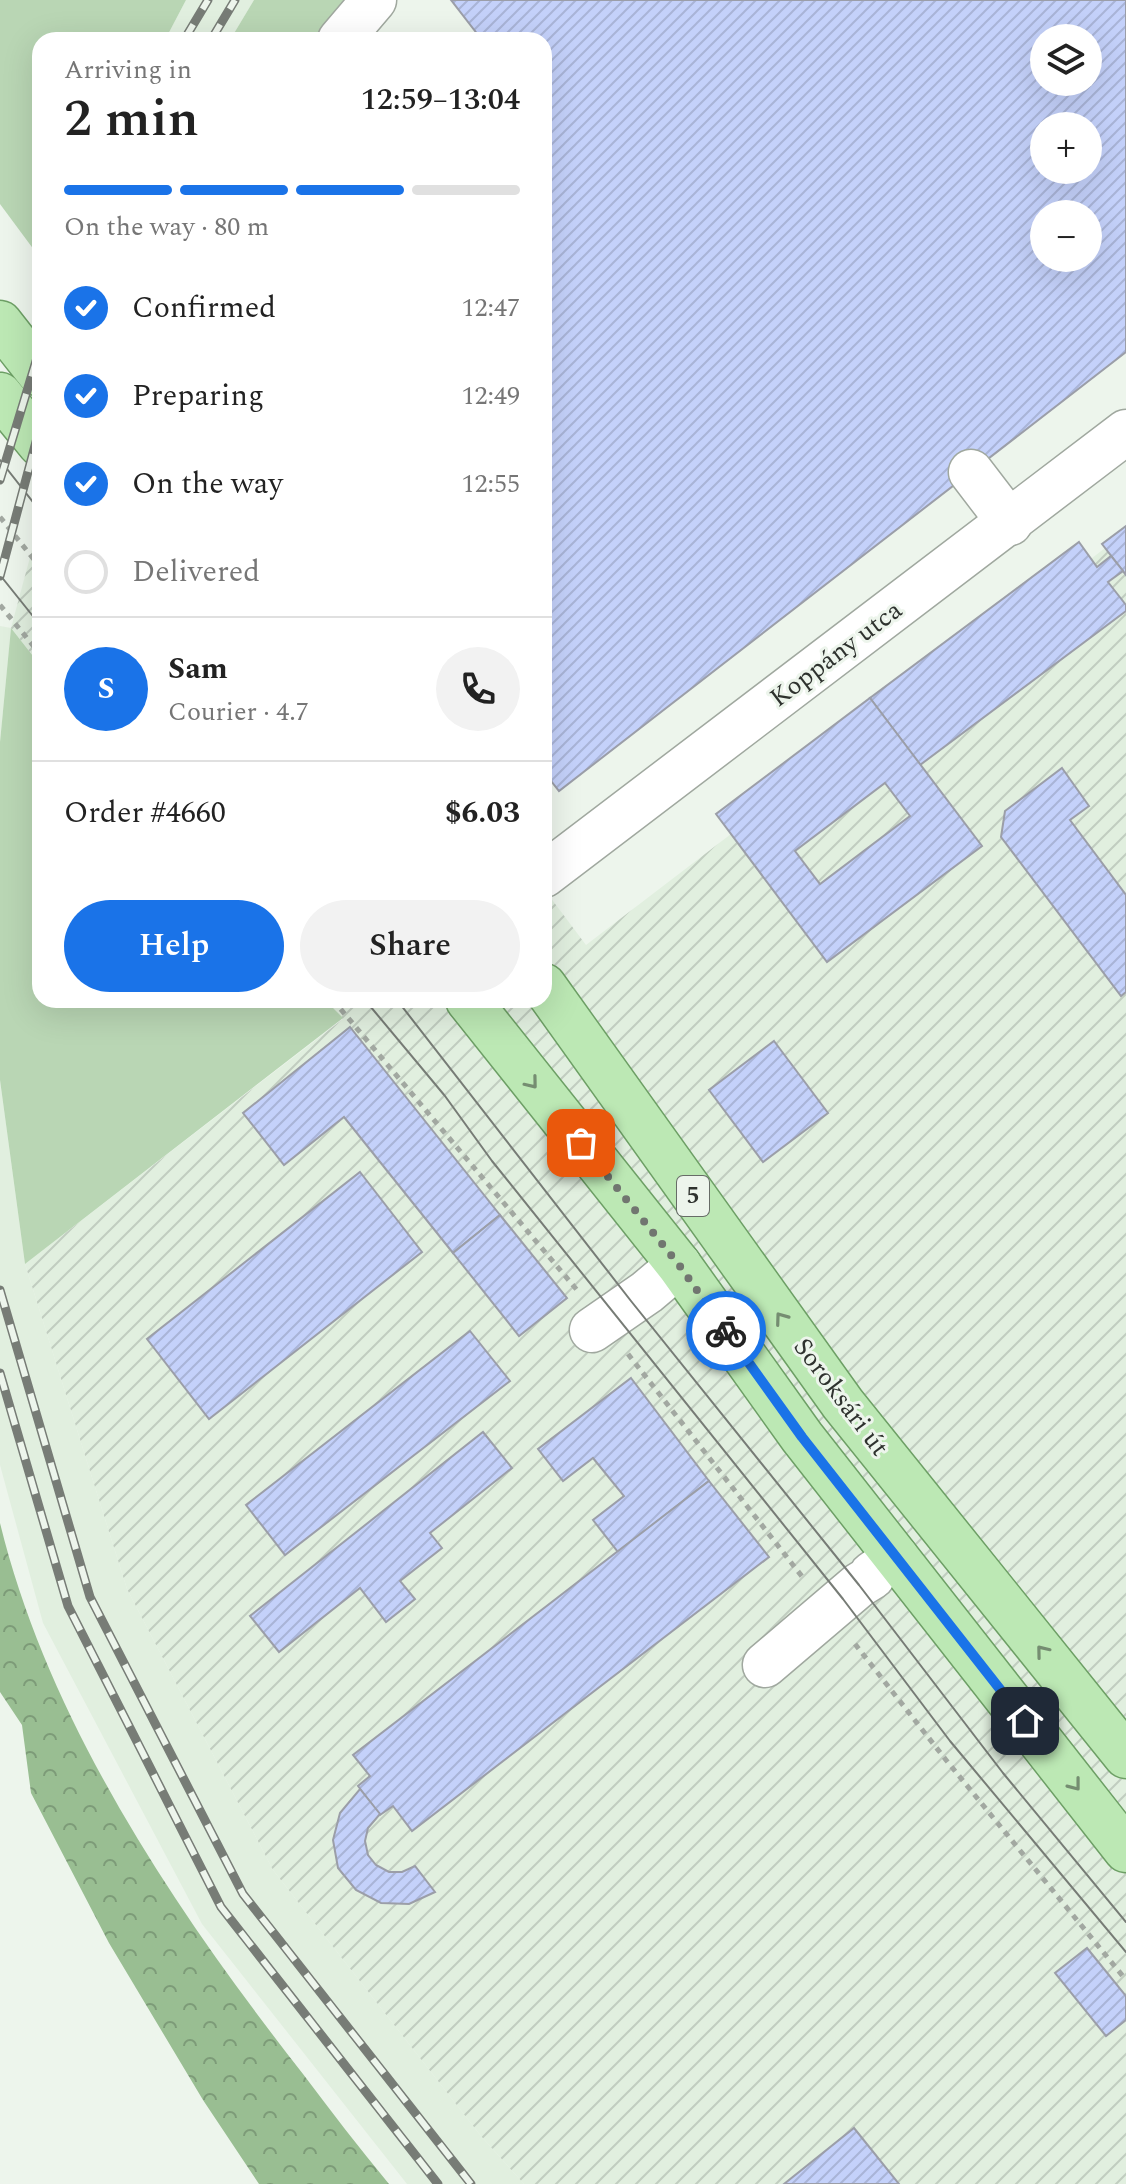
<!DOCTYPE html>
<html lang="en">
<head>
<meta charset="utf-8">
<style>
  body { margin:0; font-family:Spectral,serif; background:#f2f2f2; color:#222; height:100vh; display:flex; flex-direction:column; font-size:30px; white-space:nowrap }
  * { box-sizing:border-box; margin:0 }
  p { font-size:26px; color:#767676 }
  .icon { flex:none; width:44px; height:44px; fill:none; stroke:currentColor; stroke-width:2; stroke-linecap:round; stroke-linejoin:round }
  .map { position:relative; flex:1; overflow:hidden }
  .sheet { position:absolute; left:32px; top:32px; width:520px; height:976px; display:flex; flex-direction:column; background:#fff; border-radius:24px; box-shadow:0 8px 32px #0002 }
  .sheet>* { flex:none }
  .controls { position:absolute; left:1030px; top:24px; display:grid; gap:16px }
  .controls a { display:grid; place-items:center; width:72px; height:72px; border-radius:50%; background:#fff; box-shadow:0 8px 32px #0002; font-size:40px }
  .pin { position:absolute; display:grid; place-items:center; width:68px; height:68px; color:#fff; margin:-34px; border-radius:16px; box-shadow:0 4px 12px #0006 }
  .courier { position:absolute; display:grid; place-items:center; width:80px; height:80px; margin:-40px; border:6px solid #1a73e8; border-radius:50%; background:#fff; color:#222; box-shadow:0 2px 10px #0007 }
  .overview em { font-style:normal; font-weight:600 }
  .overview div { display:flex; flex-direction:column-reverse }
  .overview { display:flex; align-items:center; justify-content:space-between; height:136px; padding:0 32px }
  h1 { font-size:52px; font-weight:600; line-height:60px }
  .bar { display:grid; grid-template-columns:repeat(4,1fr); gap:12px 8px; align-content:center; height:96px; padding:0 32px }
  .bar i { height:10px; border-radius:6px; background:#e0e0e0 }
  .bar .current { background:#1a73e8 }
  .bar p { grid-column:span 4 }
  .line { display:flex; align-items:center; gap:20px; padding:0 32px; border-top:2px solid #e0e0e0 }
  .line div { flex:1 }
  .round { display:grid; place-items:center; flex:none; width:84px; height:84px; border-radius:42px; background:#f2f2f2 }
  ol { padding:0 32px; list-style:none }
  li { display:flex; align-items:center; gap:24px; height:88px }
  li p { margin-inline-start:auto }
  li .icon { padding:8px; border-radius:50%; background:#1a73e8; color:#fff; stroke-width:4 }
  li:last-child { color:#767676 }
  li i { width:44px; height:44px; border:4px solid #e0e0e0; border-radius:50% }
  .cta { display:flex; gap:16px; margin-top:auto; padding:16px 32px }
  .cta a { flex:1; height:92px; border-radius:48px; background:#1a73e8; color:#fff; font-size:32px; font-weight:600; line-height:92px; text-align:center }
  .cta a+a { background:#f2f2f2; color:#222 }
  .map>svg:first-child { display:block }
  .built { fill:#e1efdf }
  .industrial { fill:url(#industrial-furrows) }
  .green { fill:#b9d6b4 }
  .forest { fill:url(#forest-crowns) }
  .building { fill:url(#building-hatch); stroke:#9b9ea8; stroke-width:2; fill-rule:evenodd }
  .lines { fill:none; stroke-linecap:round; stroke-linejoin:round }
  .minor-casing { stroke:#a0a89f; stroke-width:47 }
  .major-casing { stroke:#6d9f65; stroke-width:47 }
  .path { stroke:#a2a8a1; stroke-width:5; stroke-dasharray:6 6; stroke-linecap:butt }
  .minor { stroke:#fff; stroke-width:44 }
  .major { stroke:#bce8b4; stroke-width:44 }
  .tram { stroke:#777c76; stroke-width:2 }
  .rail-casing { stroke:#777c76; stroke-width:9 }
  .rail { stroke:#edf5ec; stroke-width:6; stroke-dasharray:18; stroke-linecap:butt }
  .oneway { stroke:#758d71 }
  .done { stroke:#717670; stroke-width:8; stroke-dasharray:0 14.4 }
  .route { stroke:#1a73e8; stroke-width:10 }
  .labels { text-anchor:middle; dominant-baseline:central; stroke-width:6; stroke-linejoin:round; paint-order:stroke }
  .shield { fill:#edf5ec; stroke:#676c67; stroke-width:2 }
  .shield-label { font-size:24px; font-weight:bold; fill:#2e322e }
  .street-label { font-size:26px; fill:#2e322e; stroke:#edf5ec }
</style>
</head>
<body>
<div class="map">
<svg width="1126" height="2184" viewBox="0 0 1126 2184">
  <defs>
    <pattern id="industrial-furrows" width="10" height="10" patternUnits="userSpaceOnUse" patternTransform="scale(2)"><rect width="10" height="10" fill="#e1efdf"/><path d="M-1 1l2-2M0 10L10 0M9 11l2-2" fill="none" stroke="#c1cdc0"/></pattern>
    <pattern id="forest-crowns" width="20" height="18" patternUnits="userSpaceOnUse" patternTransform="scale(2)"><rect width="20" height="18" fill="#99be92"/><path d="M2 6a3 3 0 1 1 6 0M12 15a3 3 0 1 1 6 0" fill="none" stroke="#7d9b78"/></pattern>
    <pattern id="building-hatch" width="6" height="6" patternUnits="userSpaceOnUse" patternTransform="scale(2)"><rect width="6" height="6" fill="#c4d1fa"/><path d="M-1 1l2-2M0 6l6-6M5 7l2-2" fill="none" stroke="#a9b4d7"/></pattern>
  </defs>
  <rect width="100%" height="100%" fill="#edf5ec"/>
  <g class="built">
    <polygon points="186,0 254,0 230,40 165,40"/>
    <polygon points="0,626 11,628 0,742"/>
    <polygon points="0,1080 25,1264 127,1589 273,1870 481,2136 524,2184 407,2184 202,1924 43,1623 0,1465"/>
  </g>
  <g class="industrial">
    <polygon points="40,520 40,665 11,628"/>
    <polygon points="1126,532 1126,2184 524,2184 481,2136 273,1870 127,1589 25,1264 343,1019 325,1000 544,1000 544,889 586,945"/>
  </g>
  <g class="green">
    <polygon points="0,0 186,0 165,40 40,40 40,258 0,204"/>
    <polygon points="254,0 354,0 325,40 230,40"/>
    <polygon points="11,628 40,665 40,1000 325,1000 343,1018 25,1264 0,1080 0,742"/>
  </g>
  <path class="forest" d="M0,1523C49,1724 177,1913 303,2074C331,2111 359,2148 389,2184H259L203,2100L109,1943L31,1793L22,1725L0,1692Z"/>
  <g class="building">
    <path d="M451,0H1126V352L559,791L544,772V40H482ZM1044,38H1088V82H1044ZM1044,126H1088V170H1044ZM1044,214H1088V258H1044Z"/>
    <polygon points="1126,526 1126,575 1102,544"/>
    <polygon points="1079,542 1097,567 1111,556 1123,571 1108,582 1126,605 1126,611 920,765 870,698"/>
    <path d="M870,698L982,846L827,962L716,814ZM885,783L910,816L820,884L795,851Z"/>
    <polygon points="1062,768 1089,806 1070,820 1126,895 1126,992 1121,996 1001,837 1005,811"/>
    <polygon points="350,1027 500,1215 453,1253 344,1117 284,1165 243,1113"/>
    <polygon points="774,1041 828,1113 763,1162 709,1090"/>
    <polygon points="360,1172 422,1252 209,1419 147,1339"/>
    <polygon points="500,1215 567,1298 519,1336 453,1253"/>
    <polygon points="470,1331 510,1381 285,1555 246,1505"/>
    <polygon points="631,1378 709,1481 618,1552 593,1520 624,1496 593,1458 563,1481 538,1449"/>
    <polygon points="483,1432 512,1468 430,1533 442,1548 400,1581 415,1599 386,1622 360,1588 279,1652 250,1616"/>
    <polygon points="709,1481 769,1557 412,1831 393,1806 380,1815 358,1786 370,1776 353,1755"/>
    <polygon points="360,1789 380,1814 368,1828 365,1841 368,1855 376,1865 389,1872 402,1872 415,1866 435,1892 409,1904 381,1903 356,1890 338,1868 333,1840 340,1813"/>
    <polygon points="1087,1948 1126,1996 1126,2020 1106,2036 1055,1973"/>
    <polygon points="854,2128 899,2184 784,2184"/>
  </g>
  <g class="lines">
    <g class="minor-casing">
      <g id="minor">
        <polyline points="340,40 374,0"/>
        <polyline points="971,472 1010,523"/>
        <polyline points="544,875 1126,432"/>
        <polyline points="592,1330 647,1292 679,1265"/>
        <polyline points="765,1665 859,1585 872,1577 872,1574 896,1557"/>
      </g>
    </g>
    <g class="major-casing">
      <g id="major">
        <polyline points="0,323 40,374"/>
        <polyline points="0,395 40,444"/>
        <polyline points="544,986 843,1404 1126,1756"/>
        <polyline points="468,1000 679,1265 802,1437 1126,1850"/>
      </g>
    </g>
    <g class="path">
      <polyline points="0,517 40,567"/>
      <polyline points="0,605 40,654"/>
      <polyline points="333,1000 577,1290"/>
      <polyline points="628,1354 804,1579"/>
      <polyline points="855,1644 946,1760 1126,1980"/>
    </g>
    <use href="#minor" class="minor"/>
    <use href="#major" class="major"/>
    <g class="tram">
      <polyline points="0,460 40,511"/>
      <polyline points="0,575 40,625"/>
      <polyline points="365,1000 445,1096 492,1161 843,1599 950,1741 1126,1952"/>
      <polyline points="397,1000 631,1301 859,1585 1003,1773 1126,1922"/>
    </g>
    <g class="rail-casing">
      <g id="rail">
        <polyline points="184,40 208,0"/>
        <polyline points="211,40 235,0"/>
        <polyline points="0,480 40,348"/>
        <polyline points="0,576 40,427"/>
        <polyline points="0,1290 90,1597 243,1894 471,2184"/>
        <polyline points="0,1373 68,1606 221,1907 438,2184"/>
      </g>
    </g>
    <use href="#rail" class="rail"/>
  </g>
  <defs><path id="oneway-chevron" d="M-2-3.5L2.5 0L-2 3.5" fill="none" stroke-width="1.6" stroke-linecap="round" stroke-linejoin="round" transform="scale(2)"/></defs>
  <g class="oneway">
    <use href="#oneway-chevron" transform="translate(532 1083) rotate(51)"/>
    <use href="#oneway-chevron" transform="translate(781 1318) rotate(-126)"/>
    <use href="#oneway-chevron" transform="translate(1042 1651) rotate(-129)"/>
    <use href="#oneway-chevron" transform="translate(1075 1785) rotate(52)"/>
  </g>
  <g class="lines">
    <polyline class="done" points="581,1143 679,1265 726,1331"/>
    <polyline class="route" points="726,1331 802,1437 1025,1721"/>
  </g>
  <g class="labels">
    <rect class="shield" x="677" y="1176" width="32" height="40" rx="6"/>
    <g class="shield-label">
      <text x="693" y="1196">5</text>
    </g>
    <g class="street-label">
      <text transform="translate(836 654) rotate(-37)">Koppány utca</text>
      <text transform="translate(841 1397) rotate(53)">Soroksári út</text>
    </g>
  </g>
</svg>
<div class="controls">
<a><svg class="icon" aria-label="layers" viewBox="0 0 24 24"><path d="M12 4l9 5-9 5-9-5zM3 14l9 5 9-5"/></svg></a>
<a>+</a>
<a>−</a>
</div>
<div class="pin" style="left:581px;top:1143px;background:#ea580c"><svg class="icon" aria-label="bag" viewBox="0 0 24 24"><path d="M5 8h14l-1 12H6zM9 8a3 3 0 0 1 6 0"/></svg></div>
<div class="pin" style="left:1025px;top:1721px;background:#1f2937"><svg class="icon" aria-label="home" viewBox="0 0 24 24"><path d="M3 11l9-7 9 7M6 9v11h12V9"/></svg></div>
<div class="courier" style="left:726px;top:1331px"><svg class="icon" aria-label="bike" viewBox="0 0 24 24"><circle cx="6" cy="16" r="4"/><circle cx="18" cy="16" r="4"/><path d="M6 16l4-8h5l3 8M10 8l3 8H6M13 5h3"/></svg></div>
<section class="sheet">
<div class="overview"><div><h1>2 min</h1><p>Arriving in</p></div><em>12:59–13:04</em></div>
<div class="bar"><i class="current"></i><i class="current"></i><i class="current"></i><i></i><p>On the way · 80 m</p></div>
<ol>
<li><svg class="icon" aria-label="check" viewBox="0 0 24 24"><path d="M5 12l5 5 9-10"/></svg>Confirmed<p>12:47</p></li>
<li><svg class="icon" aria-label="check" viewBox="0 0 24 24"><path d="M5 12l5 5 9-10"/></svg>Preparing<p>12:49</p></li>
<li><svg class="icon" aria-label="check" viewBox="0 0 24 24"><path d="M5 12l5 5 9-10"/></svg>On the way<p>12:55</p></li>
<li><i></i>Delivered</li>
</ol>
<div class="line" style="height:144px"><b class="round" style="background:#1a73e8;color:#fff">S</b><div><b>Sam</b><p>Courier · 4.7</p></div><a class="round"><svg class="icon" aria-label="phone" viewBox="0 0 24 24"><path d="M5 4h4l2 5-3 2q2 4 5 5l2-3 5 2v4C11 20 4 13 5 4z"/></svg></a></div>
<div class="line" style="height:104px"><div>Order #4660</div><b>$6.03</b></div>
<div class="cta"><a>Help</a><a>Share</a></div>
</section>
</div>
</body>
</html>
